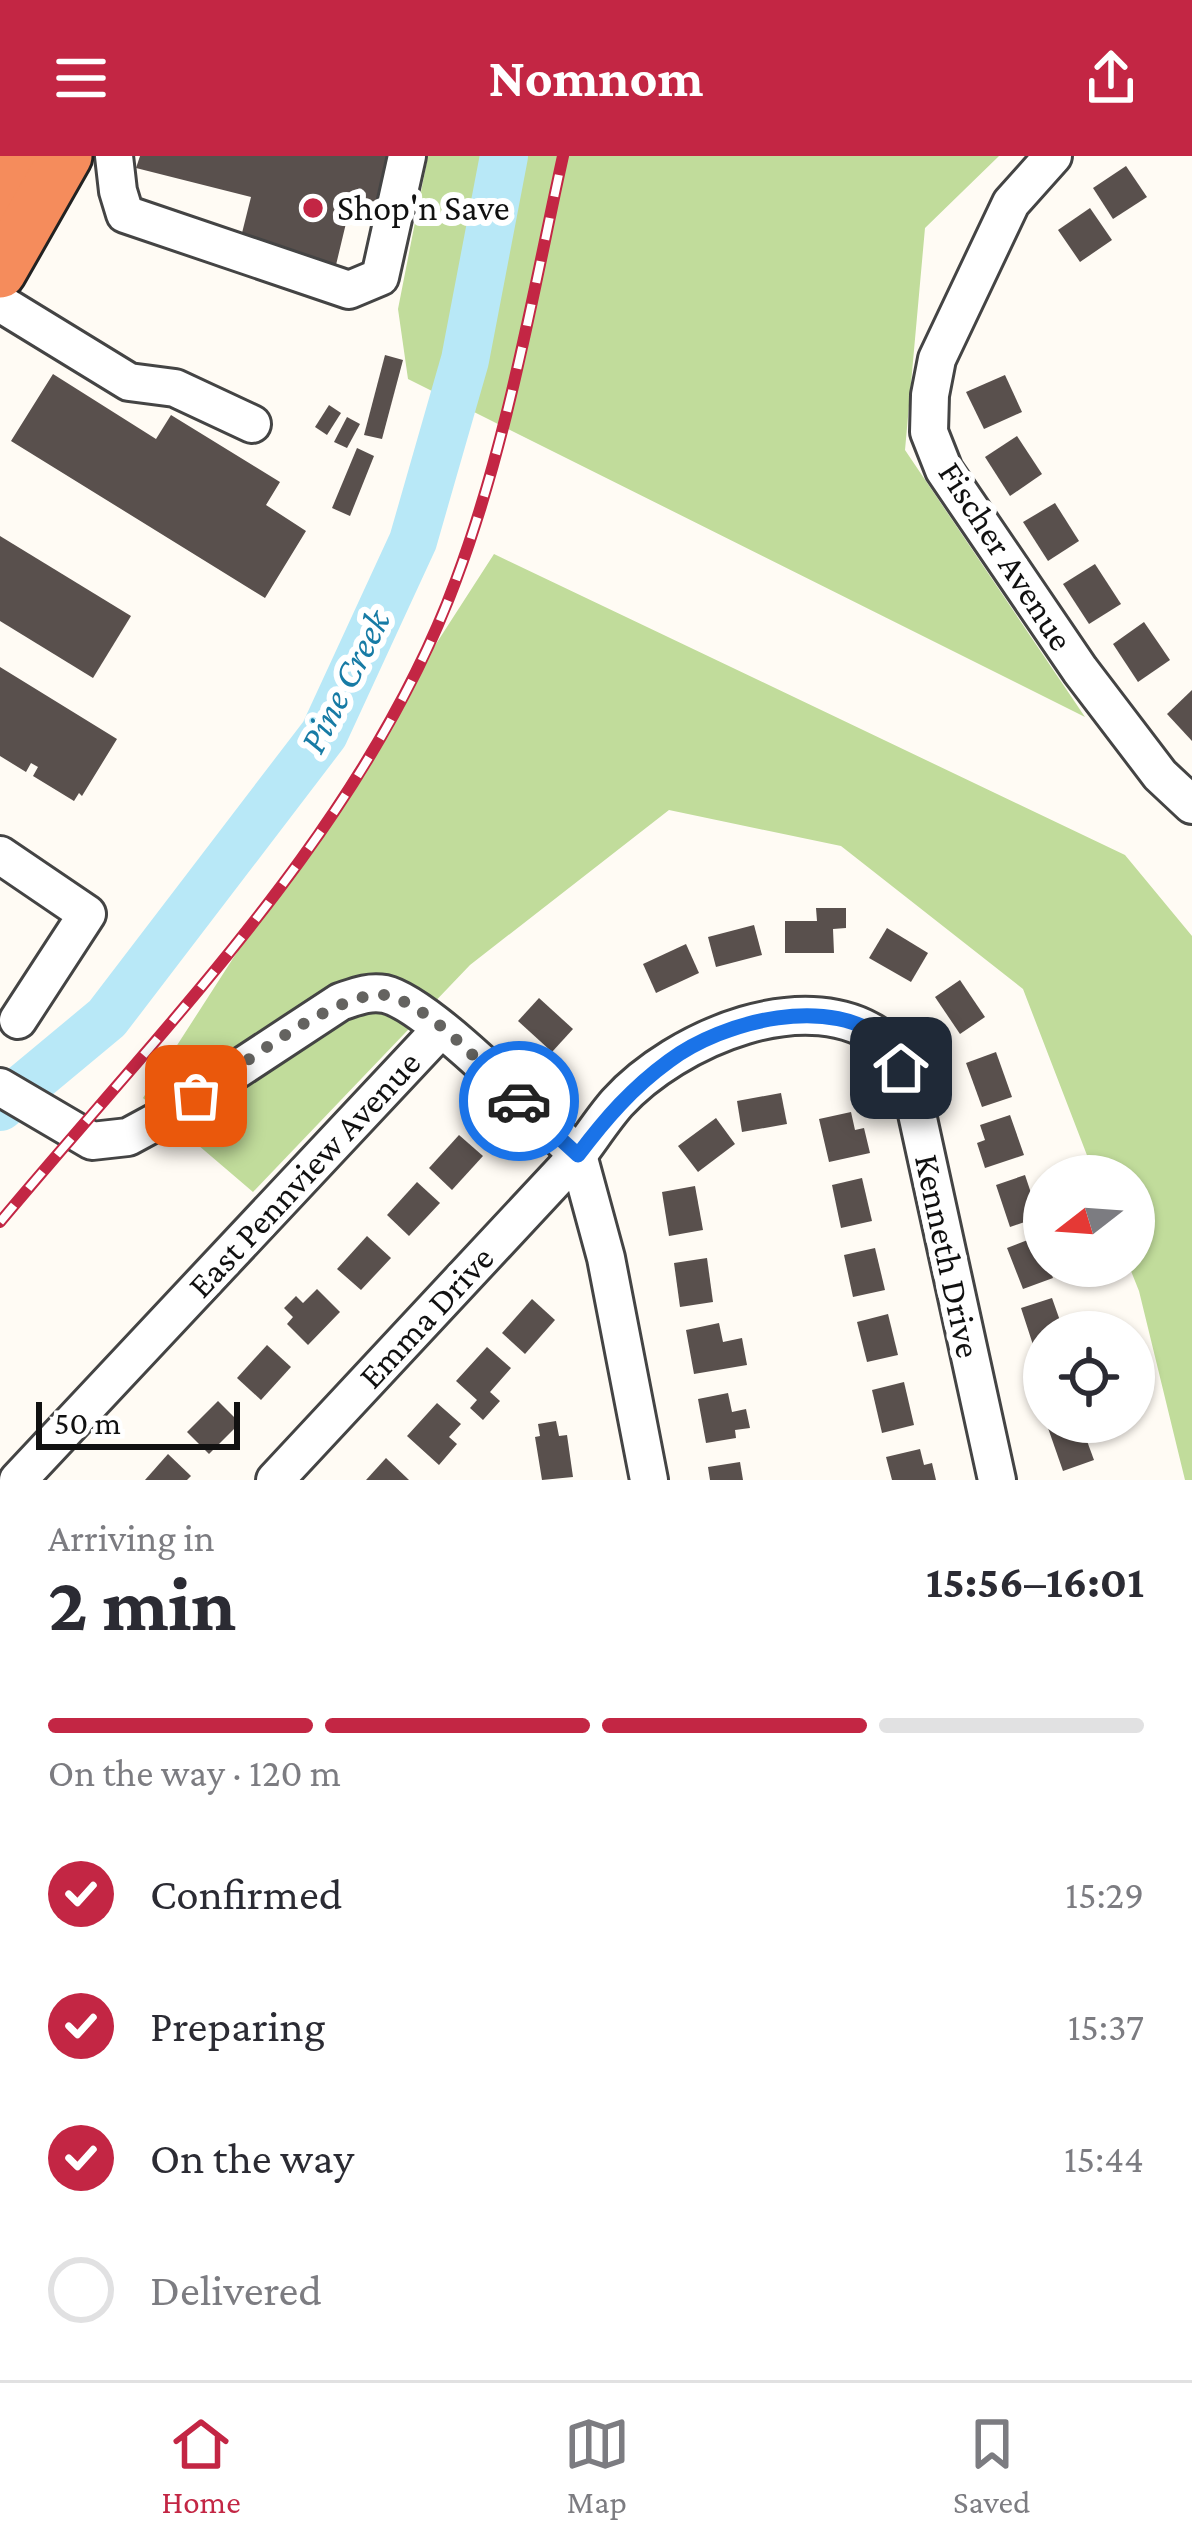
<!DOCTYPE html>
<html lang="en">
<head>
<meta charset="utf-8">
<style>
  body { margin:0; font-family:"Crimson Pro",serif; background:#f7f7f7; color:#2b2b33; height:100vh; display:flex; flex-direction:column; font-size:45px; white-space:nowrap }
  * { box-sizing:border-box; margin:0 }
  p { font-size:39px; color:#7c7c81 }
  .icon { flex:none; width:66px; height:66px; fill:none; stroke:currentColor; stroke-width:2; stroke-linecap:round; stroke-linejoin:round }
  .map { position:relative; height:1324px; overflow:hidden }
  .panel { display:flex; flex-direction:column; background:#fff; flex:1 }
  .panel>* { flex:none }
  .needle { width:78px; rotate:253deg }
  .fabs { position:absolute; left:1023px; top:999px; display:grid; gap:24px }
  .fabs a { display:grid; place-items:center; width:132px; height:132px; border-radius:50%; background:#fff; box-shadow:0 3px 9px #0004; font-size:60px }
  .scale { position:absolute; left:36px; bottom:30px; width:204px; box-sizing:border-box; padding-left:12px; border:6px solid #111; border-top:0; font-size:33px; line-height:42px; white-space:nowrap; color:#111; -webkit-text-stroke:9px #fff; paint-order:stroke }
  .pin { position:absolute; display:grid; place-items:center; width:102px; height:102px; color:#fff; margin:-51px; border-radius:24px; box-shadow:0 6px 18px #0006 }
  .courier { position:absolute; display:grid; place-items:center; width:120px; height:120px; margin:-60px; border:9px solid #1a73e8; border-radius:50%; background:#fff; color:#222; box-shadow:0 3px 15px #0007 }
  .head em { font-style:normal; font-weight:700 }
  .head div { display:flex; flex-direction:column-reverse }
  .head { display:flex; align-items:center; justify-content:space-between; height:204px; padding:0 48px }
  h1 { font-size:78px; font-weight:700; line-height:90px }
  .bar { display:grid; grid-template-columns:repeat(4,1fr); gap:18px 12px; align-content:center; height:144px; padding:0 48px }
  .bar i { height:15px; border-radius:9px; background:#e1e1e2 }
  .bar .current { background:#c32644 }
  .bar p { grid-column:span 4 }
  ol { padding:0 48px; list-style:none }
  li { display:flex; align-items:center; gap:36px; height:132px }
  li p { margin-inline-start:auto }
  li .icon { padding:12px; border-radius:50%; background:#c32644; color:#fff; stroke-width:4 }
  li:last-child { color:#7c7c81 }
  li i { width:66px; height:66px; border:6px solid #e1e1e2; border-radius:50% }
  header { display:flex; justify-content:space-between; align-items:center; height:156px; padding:0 48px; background:#c32644; color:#fff; font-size:54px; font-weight:700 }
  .tab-bar { display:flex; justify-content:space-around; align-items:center; height:168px; border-top:3px solid #e1e1e2; background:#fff; font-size:33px; color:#7c7c81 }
  .tab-bar a { display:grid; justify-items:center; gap:6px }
  .tab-bar .current { color:#c32644 }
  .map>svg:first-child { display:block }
  .forest { fill:#c1dc9b }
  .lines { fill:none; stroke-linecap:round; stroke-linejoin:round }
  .river { stroke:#b8e8f7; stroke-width:48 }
  .building { fill:#59504d }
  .minor-casing { stroke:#444; stroke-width:42 }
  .highway-casing { stroke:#222; stroke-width:57 }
  .minor { stroke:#fff; stroke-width:36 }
  .highway { stroke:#f58c5c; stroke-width:51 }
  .rail-casing { stroke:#c32644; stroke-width:12 }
  .rail { stroke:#fff; stroke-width:8; stroke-dasharray:22; stroke-linecap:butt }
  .done { stroke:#646360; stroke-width:12; stroke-dasharray:0 21.6 }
  .route { stroke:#1a73e8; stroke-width:15 }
  .poi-dot { fill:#c32644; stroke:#fff; stroke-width:4.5 }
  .labels { text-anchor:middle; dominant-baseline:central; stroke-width:12; stroke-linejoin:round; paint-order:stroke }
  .poi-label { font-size:36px; fill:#111; stroke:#fff; text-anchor:start }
  .street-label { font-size:36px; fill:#111; stroke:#fff }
  .water-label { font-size:39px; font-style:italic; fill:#177ba5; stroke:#fff }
</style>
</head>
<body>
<header><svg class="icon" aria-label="menu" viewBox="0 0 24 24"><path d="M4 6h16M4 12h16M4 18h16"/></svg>Nomnom<svg class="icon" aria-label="share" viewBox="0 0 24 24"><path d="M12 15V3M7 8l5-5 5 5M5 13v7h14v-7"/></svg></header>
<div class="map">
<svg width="1192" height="1324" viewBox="0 0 1192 1324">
  <rect width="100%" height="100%" fill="#fffbf4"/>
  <g class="forest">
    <polygon points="428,0 999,0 925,72 905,294 1085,561 408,223 398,153"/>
    <polygon points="494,398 1125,699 1192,780 1192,1324 1185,1324 1139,1135 1129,1110 1134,1110 1134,1020 1095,1020 1023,833 841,690 669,654 470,809 253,1036 143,942"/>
  </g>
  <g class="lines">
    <polyline class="river" points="0,951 107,862 324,578 413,385 465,204 504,0"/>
  </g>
  <g class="building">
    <polygon points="140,0 390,0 372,70 347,63 336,109 240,85 251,41 136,12"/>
    <polygon points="1126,10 1147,41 1113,63 1093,32"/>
    <polygon points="1090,52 1112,84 1080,106 1058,74"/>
    <polygon points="385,199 403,204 382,283 364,279"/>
    <polygon points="53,218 156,283 171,259 280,326 266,349 306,375 265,442 11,285"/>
    <polygon points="1005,219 1022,256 984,273 966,236"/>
    <polygon points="329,249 341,257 327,279 315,271"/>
    <polygon points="347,261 360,268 347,292 334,286"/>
    <polygon points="1017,280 1042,318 1010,340 985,301"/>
    <polygon points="357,292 374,300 350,360 332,352"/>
    <polygon points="1055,347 1079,385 1048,405 1023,366"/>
    <polygon points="0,380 131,460 93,522 0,465"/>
    <polygon points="1095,408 1121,448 1089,468 1063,428"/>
    <polygon points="1144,466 1170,504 1138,526 1113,488"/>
    <polygon points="0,511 117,583 82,640 79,637 74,645 33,620 38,611 31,607 26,616 0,600"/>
    <polygon points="1192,534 1192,585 1167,558"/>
    <polygon points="816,752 846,752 846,772 833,773 834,797 785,797 785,765 817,765"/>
    <polygon points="754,769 762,799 716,811 708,781"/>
    <polygon points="887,772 928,797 911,826 869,802"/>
    <polygon points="686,788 699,817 656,837 643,808"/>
    <polygon points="960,824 985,861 960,878 935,841"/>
    <polygon points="539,842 573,873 552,896 518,865"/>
    <polygon points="996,896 1012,941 982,951 966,907"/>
    <polygon points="781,937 787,968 742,976 737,945"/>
    <polygon points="851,956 855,974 864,972 870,997 829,1006 819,963"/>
    <polygon points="1010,959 1024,999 985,1012 977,987 985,984 980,969"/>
    <polygon points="716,962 735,988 698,1016 678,990"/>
    <polygon points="459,979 483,1000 452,1034 429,1012"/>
    <polygon points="1025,1019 1039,1061 1010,1071 996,1029"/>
    <polygon points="862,1022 872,1065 841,1072 832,1029"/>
    <polygon points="417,1026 440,1047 409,1080 387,1059"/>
    <polygon points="695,1030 703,1074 669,1080 662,1036"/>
    <polygon points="367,1080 391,1102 361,1134 337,1113"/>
    <polygon points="1038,1080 1044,1110 1049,1110 1053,1122 1023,1133 1007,1092"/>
    <polygon points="875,1092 885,1134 853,1141 844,1099"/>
    <polygon points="707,1102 713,1146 680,1151 674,1107"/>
    <polygon points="317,1133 340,1156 308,1189 287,1168 293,1161 284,1152 296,1140 303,1147"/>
    <polygon points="1052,1142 1064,1176 1044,1176 1044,1192 1035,1195 1021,1152"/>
    <polygon points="532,1143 555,1164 525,1198 502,1177"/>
    <polygon points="888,1158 898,1199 867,1206 857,1166"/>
    <polygon points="719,1167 723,1186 742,1182 747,1209 694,1218 686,1174"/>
    <polygon points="267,1189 291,1211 261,1244 237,1222"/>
    <polygon points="487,1191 511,1212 490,1236 500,1245 483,1264 470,1252 477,1244 456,1225"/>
    <polygon points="904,1226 914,1269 882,1277 872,1234"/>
    <polygon points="728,1237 732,1256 746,1253 750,1272 735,1274 736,1282 706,1287 698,1243"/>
    <polygon points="218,1245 240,1267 209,1298 187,1276"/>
    <polygon points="437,1247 461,1268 449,1281 457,1288 439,1309 407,1280"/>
    <polygon points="556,1265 559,1280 567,1279 573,1321 542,1324 535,1281 540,1280 538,1268"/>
    <polygon points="1065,1266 1080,1266 1094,1304 1063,1315 1048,1272"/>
    <polygon points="920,1293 924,1309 932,1307 936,1324 892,1324 886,1301"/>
    <polygon points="168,1298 191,1320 187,1324 145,1324"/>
    <polygon points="386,1302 409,1324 366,1324"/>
    <polygon points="740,1306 743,1324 710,1324 708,1311"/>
  </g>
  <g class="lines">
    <g class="minor-casing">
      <g id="minor">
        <polyline points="114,0 118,35 125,58 349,134 380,121 407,0"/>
        <polyline points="1053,0 1011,47 937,203 930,239 929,276 944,314 1080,514 1160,619 1192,649"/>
        <polyline points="0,147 129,226 175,232 252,268"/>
        <polyline points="0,699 87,758 18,864"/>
        <path d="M0,931L92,985L128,981L165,961L340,846C355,841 368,835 385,838C429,848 539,963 578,999C591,982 603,963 617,947C675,883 810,824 886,886C898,896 905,921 912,935L997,1324"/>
        <polyline points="18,1324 441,873"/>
        <polyline points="275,1324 578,999 606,1102 649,1324"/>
      </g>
    </g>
    <g class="highway-casing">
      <g id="highway">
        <polyline points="0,40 23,0"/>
        <polyline points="0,116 66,0"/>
      </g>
    </g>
    <use href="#minor" class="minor"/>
    <use href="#highway" class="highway"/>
    <g class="rail-casing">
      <path id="rail" d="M0,1066C166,867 364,672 456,424C507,288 532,141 563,0"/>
    </g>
    <use href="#rail" class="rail"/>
  </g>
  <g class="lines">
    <path class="done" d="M196,940C236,914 345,827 390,840C434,853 485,913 519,945"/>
    <path class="route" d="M519,945L578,999C606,962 632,932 669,905C722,865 833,836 888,887C894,893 897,904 901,912"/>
  </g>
  <circle class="poi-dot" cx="313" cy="52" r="12"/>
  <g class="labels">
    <g class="poi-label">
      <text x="337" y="52">Shop'n Save</text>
    </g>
    <g class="street-label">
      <text transform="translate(1006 400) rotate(57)">Fischer Avenue</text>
      <text transform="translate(304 1018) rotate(-47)">East Pennview Avenue</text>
      <text transform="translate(948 1100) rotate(78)">Kenneth Drive</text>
      <text transform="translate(426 1161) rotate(-47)">Emma Drive</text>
    </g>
    <g class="water-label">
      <text transform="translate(344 525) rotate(-63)">Pine Creek</text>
    </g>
  </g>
</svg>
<div class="fabs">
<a><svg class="needle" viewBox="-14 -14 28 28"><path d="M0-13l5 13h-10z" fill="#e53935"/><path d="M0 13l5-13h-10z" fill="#7c7c81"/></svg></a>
<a><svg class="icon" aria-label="locate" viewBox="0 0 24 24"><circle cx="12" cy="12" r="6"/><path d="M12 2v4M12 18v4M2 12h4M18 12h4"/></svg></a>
</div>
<div class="scale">50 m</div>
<div class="pin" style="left:196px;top:940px;background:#ea580c"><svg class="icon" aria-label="bag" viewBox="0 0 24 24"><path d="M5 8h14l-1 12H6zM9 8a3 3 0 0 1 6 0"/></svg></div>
<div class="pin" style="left:901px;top:912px;background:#1f2937"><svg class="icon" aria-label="home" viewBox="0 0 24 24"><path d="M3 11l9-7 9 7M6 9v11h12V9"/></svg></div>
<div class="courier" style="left:519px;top:945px"><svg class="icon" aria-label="car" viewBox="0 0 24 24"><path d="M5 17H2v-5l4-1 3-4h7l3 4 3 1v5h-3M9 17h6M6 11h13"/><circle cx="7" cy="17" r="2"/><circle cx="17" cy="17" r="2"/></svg></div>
</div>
<section class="panel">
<div class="head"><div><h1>2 min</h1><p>Arriving in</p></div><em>15:56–16:01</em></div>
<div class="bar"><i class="current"></i><i class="current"></i><i class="current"></i><i></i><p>On the way · 120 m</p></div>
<ol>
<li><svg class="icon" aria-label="check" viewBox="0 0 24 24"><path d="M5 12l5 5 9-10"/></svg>Confirmed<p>15:29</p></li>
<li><svg class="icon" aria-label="check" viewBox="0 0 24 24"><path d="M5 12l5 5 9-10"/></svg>Preparing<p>15:37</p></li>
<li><svg class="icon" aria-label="check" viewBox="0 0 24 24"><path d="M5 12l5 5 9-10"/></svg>On the way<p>15:44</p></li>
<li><i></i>Delivered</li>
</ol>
</section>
<nav class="tab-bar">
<a class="current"><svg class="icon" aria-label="home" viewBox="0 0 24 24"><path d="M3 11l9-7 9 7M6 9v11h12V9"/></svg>Home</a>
<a><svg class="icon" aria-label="map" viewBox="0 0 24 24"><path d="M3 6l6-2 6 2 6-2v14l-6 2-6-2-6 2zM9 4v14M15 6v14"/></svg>Map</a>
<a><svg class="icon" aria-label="saved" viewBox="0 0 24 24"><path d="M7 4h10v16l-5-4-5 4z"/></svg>Saved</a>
</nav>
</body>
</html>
